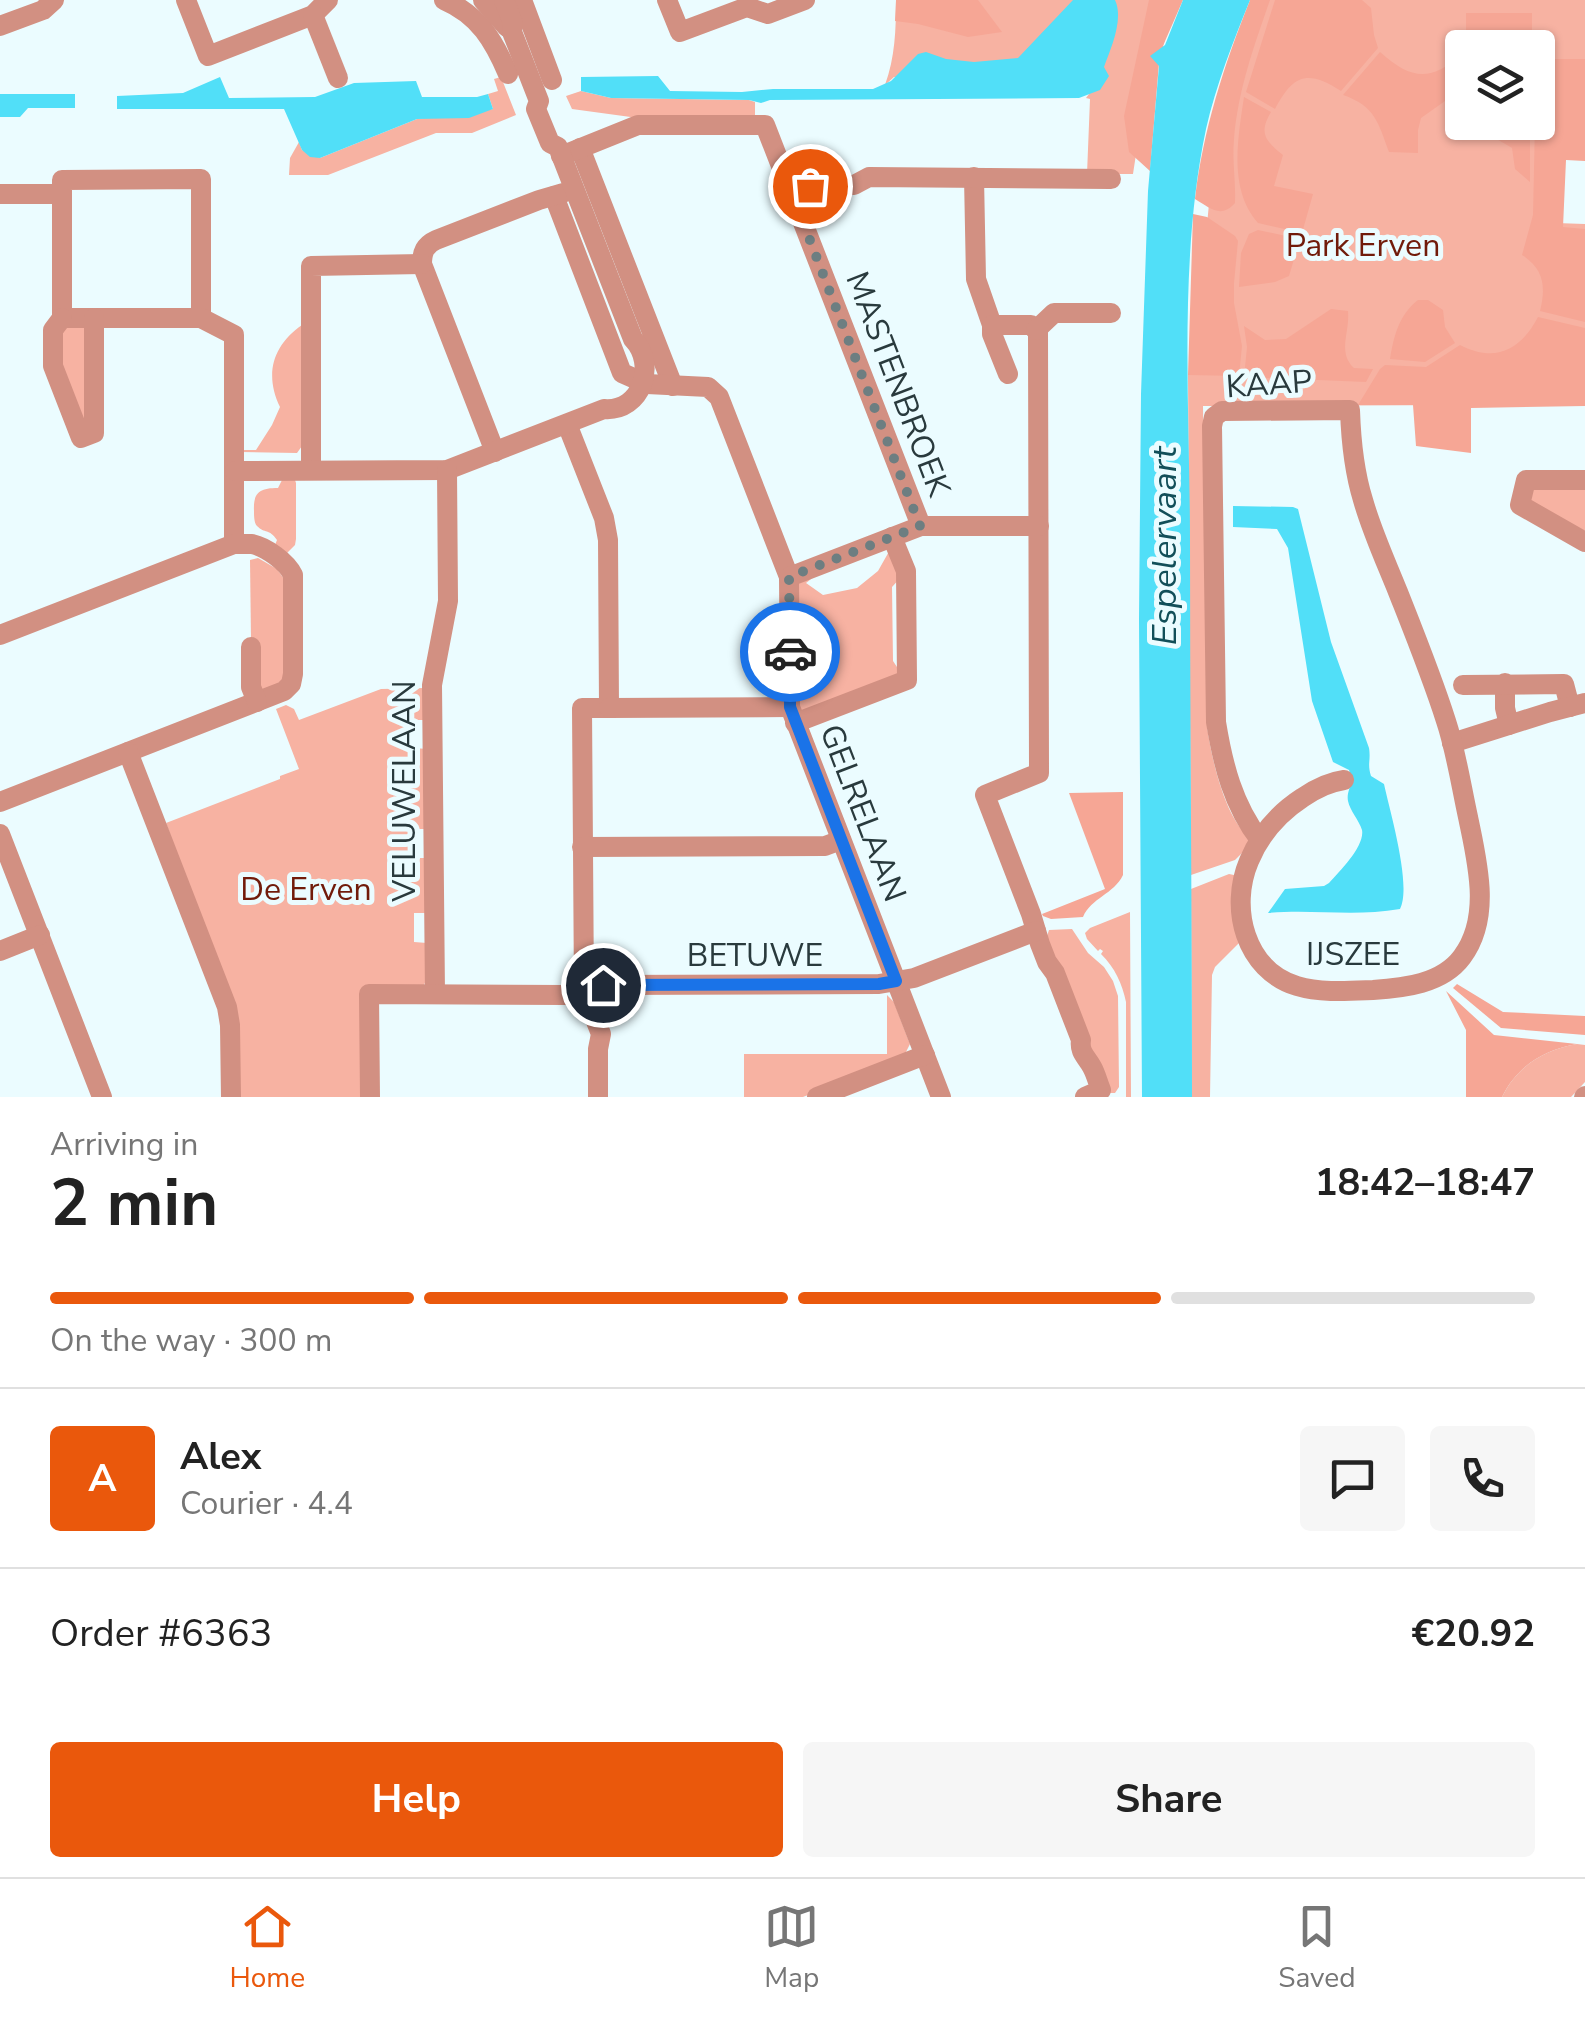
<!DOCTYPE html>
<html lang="en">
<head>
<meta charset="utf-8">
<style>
  body { margin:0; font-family:"Nunito Sans",sans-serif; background:#f6f6f6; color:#222; height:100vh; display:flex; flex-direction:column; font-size:38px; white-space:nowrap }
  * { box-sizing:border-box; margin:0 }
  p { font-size:32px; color:#767676 }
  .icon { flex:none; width:55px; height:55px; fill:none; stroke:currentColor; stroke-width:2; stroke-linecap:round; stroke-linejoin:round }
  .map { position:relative; height:1097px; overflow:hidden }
  .sheet { display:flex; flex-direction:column; background:#fff; flex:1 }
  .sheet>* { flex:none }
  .buttons { position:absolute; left:1445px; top:30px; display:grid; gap:20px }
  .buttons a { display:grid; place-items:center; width:110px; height:110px; border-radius:10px; background:#fff; box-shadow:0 2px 8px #0004; font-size:50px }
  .pin { position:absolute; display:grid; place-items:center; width:85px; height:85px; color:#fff; margin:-42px; border:5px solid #fff; border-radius:50%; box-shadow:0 2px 10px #0007 }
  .courier { position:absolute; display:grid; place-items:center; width:100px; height:100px; margin:-50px; border:8px solid #1a73e8; border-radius:50%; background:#fff; color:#222; box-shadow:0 2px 12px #0007 }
  .head em { font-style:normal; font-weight:700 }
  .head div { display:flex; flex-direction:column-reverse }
  .head { display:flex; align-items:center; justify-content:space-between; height:170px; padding:0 50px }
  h1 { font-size:65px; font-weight:700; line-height:75px }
  .bar { display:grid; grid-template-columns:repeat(4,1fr); gap:15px 10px; align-content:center; height:120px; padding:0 50px }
  .bar i { height:12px; border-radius:8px; background:#e0e0e0 }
  .bar .selected { background:#ea580c }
  .bar p { grid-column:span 4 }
  .line { display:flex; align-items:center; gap:25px; padding:0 50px; border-top:2px solid #e0e0e0 }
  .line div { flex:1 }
  .round { display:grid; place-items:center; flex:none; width:105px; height:105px; border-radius:10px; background:#f6f6f6 }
  .button { display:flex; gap:20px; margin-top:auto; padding:20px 50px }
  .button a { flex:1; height:115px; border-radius:10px; background:#ea580c; color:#fff; font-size:40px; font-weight:700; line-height:115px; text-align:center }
  .button a+a { background:#f6f6f6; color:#222 }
  .tabs { display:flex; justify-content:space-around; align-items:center; height:140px; border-top:2px solid #e0e0e0; background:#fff; font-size:28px; color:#767676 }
  .tabs a { display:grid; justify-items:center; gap:5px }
  .tabs .selected { color:#ea580c }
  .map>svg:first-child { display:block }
  .green { fill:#f7b2a2; fill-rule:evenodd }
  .forest { fill:#f6a695 }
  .water { fill:#51dff8 }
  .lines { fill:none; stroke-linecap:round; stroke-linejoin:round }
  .minor { stroke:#d29082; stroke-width:20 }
  .done { stroke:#6d7e81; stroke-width:10; stroke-dasharray:0 18 }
  .route { stroke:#1a73e8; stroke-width:12 }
  .labels { text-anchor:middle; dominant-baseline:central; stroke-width:10; stroke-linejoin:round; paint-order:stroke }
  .park-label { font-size:32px; fill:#711b0a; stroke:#ebfcff }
  .street-label { font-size:32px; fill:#293a3d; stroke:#ebfcff }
  .water-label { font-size:35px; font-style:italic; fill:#124f59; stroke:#ebfcff }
</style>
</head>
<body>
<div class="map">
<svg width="1585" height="1097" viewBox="0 0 1585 1097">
  <rect width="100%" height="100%" fill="#ebfcff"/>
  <g class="green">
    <path d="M896,0H1178C1159,57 1141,114 1133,174H1087L1090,99L1086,98L1089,94L894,77L885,85C895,57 896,30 896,0Z"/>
    <path d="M1252,0H1585V156H1556V223L1585,224V401L1480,405L1203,406L1207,726C1211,756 1225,821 1251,838L1243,852L1235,860L1191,875L1188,375H1200L1202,277L1215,141ZM1462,48H1538V122H1462Z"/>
    <polygon points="501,77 516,115 472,133 436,133 328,175 289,175 290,158 299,142 302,150 320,158 417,119 493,109 488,94 498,91 494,79"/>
    <polygon points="581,91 611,98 749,100 755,102 755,116 638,118 572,109 566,96"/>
    <path d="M302,325V446L297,453L240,452L239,450H256L272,425L280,407C264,374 273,345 302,325Z"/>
    <polygon points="60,328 89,328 89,415 83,420 58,364"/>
    <path d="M282,480H295L296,483V539L295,545L285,555L275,545L277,540C269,528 265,534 257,526C254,523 254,515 254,511C253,492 260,488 278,488Z"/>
    <polygon points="1532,489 1585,490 1585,531 1530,504"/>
    <polygon points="891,548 902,576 892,587 893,661 901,673 799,713 799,582 810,576 811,579 806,583 823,595 857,588 878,571"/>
    <polygon points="258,558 277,569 284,579 288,677 261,694 251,640 250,560"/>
    <polygon points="424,688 427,720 414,720 414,748 427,749 427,829 414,829 414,858 427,858 427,913 414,913 414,942 427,943 426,981 424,985 363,988 364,1097 236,1097 236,1020 166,823 280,779 280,776 299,769 276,709 286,705 294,709 299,720 381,689"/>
    <polygon points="1229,874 1234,875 1240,942 1215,967 1212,975 1210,1097 1192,1097 1191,889"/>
    <path d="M1130,912L1131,1097H1126V1002C1122,983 1115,968 1101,954L1103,951L1100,949L1098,951L1087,939L1085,933L1090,928Z"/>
    <polygon points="1072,929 1088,953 1104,967 1113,981 1118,996 1119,1087 1115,1093 1107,1093 1045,942 1049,930"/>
    <polygon points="887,995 894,1002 910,1044 906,1052 907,1056 803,1097 744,1097 744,1054 887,1054"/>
    <path d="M1577,1044L1585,1045V1082L1571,1097H1502C1517,1066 1544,1050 1577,1044Z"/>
  </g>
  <g class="forest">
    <polygon points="896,0 978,0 1002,32 968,37 918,24 895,21"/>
    <polygon points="1149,0 1183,0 1162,48 1159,63 1150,171 1129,152 1124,116"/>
    <path d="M1250,0H1270C1254,46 1238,90 1234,139C1232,161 1236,182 1235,203C1221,219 1210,208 1195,199C1203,130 1224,65 1250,0Z"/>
    <path d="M1275,0H1362L1371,8L1374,35L1378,48L1341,91C1307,69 1293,75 1275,109L1246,92Z"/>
    <rect x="1466" y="13" width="66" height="34"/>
    <path d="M1380,52C1411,80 1431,82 1462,54V89L1421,118L1418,130V153L1389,152C1378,122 1375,106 1343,95Z"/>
    <path d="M1538,59H1585V161L1566,160L1563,227L1585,229V322L1540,311C1546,287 1544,269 1522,255L1533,215L1535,123L1538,122Z"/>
    <path d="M1244,97L1271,112C1258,134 1266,141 1283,155L1274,186L1313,194L1302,233L1258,223C1228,189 1238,138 1244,97Z"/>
    <polygon points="1494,123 1530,123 1530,182 1515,169 1512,148 1495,138"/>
    <polygon points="1193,214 1207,217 1235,236 1238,241 1234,283 1234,303 1242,346 1239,376 1188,375"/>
    <polygon points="1258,230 1300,239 1289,276 1275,282 1239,287 1241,253 1249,234"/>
    <path d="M1418,300H1428L1443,310L1445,327L1455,343L1425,362L1390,359C1394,335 1399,315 1418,300Z"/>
    <path d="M1331,309L1348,311C1350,333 1337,352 1354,368L1373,369L1366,382L1244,377L1247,347L1244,326L1265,340L1286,339Z"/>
    <path d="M1538,317L1585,328V406L1471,408V453L1416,446L1413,405H1358L1380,369L1385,365L1426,367L1460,345C1495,363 1520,351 1538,317Z"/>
    <path d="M1123,792V875C1114,894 1091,898 1083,917L1051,919L1043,916L1042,914L1105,889L1069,793Z"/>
    <polygon points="1457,984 1503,1012 1585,1016 1585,1035 1501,1028 1453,988"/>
    <path d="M1446,991L1494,1035L1577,1044C1544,1050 1517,1066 1502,1097H1466V1030Z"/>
  </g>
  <g class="water">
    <path d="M1073,0H1115C1124,19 1111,48 1104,67L1109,76L1100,90L1079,98L770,100L761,103L749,100L611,98L581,91V77L658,76L670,91L742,92L773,89H873L891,81L918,54L926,52L946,59L974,62L1018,58Z"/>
    <path d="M1183,0H1250C1233,42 1216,85 1206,129C1178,262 1190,409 1190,544C1190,729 1192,913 1192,1097H1142L1139,619L1141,394L1148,191L1159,66L1150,56L1165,45Z"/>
    <polygon points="220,77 229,98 315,97 354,83 416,81 422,97 477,97 488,94 493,109 469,118 417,119 320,158 310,157 302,150 284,109 117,109 117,96 183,93"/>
    <polygon points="0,94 75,94 75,108 28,108 20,117 0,117"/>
    <path d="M1233,506L1293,507L1298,509L1331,642L1369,748C1371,761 1367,763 1371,776L1384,784C1390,812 1412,886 1400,909C1354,917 1313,909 1268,913L1285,889L1324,886L1329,883C1340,871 1365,846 1362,830C1359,820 1350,811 1348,801C1346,790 1354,786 1349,770L1333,762L1312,701L1288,548L1277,529L1233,527Z"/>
  </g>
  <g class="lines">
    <g class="minor">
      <polyline points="186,0 208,56 313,15 328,0"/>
      <path d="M444,0C479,15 494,41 508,74"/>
      <polyline points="483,0 507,27"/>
      <polyline points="522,0 552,80"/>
      <polyline points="667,0 680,32 747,7 768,14 805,0"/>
      <polyline points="313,15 338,78"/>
      <polyline points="0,26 43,10 54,0"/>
      <polyline points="580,148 673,386"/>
      <polyline points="561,156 638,125 765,125 921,526"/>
      <polyline points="974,177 976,279 992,325 992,334 1008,374"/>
      <polyline points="791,191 810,186 854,185 869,177 1111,179"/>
      <polyline points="0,194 62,194"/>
      <polyline points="554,196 622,373 647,384 708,387 719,397 789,577 790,707 941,1097"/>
      <polyline points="62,318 62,180 201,179 201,318"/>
      <polyline points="62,318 201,318 234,335 234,544"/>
      <polyline points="62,318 53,330 53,366 81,438 94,433 94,318"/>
      <path d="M992,325H1031L1038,332L1039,773L985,795L1031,914L1040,944L1047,962L1055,973L1081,1040C1079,1053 1087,1057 1092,1067C1096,1074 1098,1083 1101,1090L1085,1097"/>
      <polyline points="1036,330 1054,313 1111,313"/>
      <polyline points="567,424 604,518 608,540 609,708 582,708 584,991 601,1034 598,1049 598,1097"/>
      <path d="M495,452L422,264C422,252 425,245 436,240L539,200L563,193"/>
      <polyline points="311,470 311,266 422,264"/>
      <path d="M235,471L447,470L604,409C642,412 657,364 633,339L558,147L550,143L536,109L539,101L512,32L513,23L504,0"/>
      <polyline points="1585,480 1526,480 1520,505 1585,542"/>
      <polyline points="789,577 921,526 1039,526"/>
      <path d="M0,635L234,544C235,544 251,544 252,544C266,547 287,562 293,575V674L291,684L284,691L0,802"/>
      <polyline points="251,647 251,687 257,702"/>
      <polyline points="1505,683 1505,708 1509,725"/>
      <polyline points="1463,685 1564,684 1570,707"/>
      <polyline points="609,708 790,707"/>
      <polyline points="795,723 907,680 906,571 892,537"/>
      <polyline points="1452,743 1550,712 1585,703"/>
      <polyline points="128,752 227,1007 230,1025 231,1097"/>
      <polyline points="0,834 102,1097"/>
      <path d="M1260,840C1233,805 1223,765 1216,722L1212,426L1214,417L1222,411L1350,410C1351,441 1354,471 1363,500C1372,532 1386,562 1398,592C1415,635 1432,677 1446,721C1456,751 1461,785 1468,817C1477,861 1492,917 1462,957C1442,984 1404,988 1373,990C1348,991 1320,993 1297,986C1245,970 1229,908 1249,861C1260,835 1279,813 1302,798C1315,789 1329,782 1344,780"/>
      <polyline points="582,847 825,846 841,840"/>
      <polyline points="0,951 40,935"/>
      <polyline points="435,994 432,685 448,601 447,470"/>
      <polyline points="370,1097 369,994 566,995 603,985 879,984 914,978 1036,931"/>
      <polyline points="817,1097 925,1055"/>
      <polyline points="1584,1097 1585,1096"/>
    </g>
  </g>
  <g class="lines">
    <polyline class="done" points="790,652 789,577 920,526 791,191 810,186"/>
    <polyline class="route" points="603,985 879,984 896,981 790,707 790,652"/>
  </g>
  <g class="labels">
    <g class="park-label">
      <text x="1363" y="245">Park Erven</text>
      <text x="306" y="889">De Erven</text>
    </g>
    <g class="street-label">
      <text transform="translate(898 384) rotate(69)">MASTENBROEK</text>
      <text transform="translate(1269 384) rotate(-4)">KAAP</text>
      <text transform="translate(404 791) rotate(-90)">VELUWELAAN</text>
      <text transform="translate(863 813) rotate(69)">GELRELAAN</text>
      <text x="1353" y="954">IJSZEE</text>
      <text x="755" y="955">BETUWE</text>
    </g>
    <g class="water-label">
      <text transform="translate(1164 546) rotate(-90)">Espelervaart</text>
    </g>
  </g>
</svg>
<div class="buttons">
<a><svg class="icon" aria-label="layers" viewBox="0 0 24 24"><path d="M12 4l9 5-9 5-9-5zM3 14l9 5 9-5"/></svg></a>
</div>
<div class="pin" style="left:810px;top:186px;background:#ea580c"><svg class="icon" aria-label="bag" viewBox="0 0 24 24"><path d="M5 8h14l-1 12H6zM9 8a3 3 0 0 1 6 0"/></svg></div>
<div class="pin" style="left:603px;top:985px;background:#1f2937"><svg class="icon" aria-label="home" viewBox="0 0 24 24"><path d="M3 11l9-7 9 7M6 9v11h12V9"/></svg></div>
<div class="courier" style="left:790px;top:652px"><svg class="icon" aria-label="car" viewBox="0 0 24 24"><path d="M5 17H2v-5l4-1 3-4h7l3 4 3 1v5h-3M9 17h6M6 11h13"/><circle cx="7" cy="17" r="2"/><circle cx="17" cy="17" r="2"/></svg></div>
</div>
<section class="sheet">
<div class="head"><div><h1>2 min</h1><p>Arriving in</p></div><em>18:42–18:47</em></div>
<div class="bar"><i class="selected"></i><i class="selected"></i><i class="selected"></i><i></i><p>On the way · 300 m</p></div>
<div class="line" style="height:180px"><b class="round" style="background:#ea580c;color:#fff">A</b><div><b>Alex</b><p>Courier · 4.4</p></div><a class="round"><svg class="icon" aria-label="chat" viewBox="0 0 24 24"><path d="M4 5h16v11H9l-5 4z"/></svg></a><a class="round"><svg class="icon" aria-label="phone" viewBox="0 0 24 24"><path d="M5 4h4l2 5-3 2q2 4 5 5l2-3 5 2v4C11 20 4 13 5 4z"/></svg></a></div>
<div class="line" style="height:130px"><div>Order #6363</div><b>€20.92</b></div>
<div class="button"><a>Help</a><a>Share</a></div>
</section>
<nav class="tabs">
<a class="selected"><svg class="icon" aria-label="home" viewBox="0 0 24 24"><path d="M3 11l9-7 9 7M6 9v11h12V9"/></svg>Home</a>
<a><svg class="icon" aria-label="map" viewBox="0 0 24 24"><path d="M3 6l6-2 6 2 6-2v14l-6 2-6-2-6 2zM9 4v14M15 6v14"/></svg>Map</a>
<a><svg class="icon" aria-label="saved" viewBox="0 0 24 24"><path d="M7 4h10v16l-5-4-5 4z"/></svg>Saved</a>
</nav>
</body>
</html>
